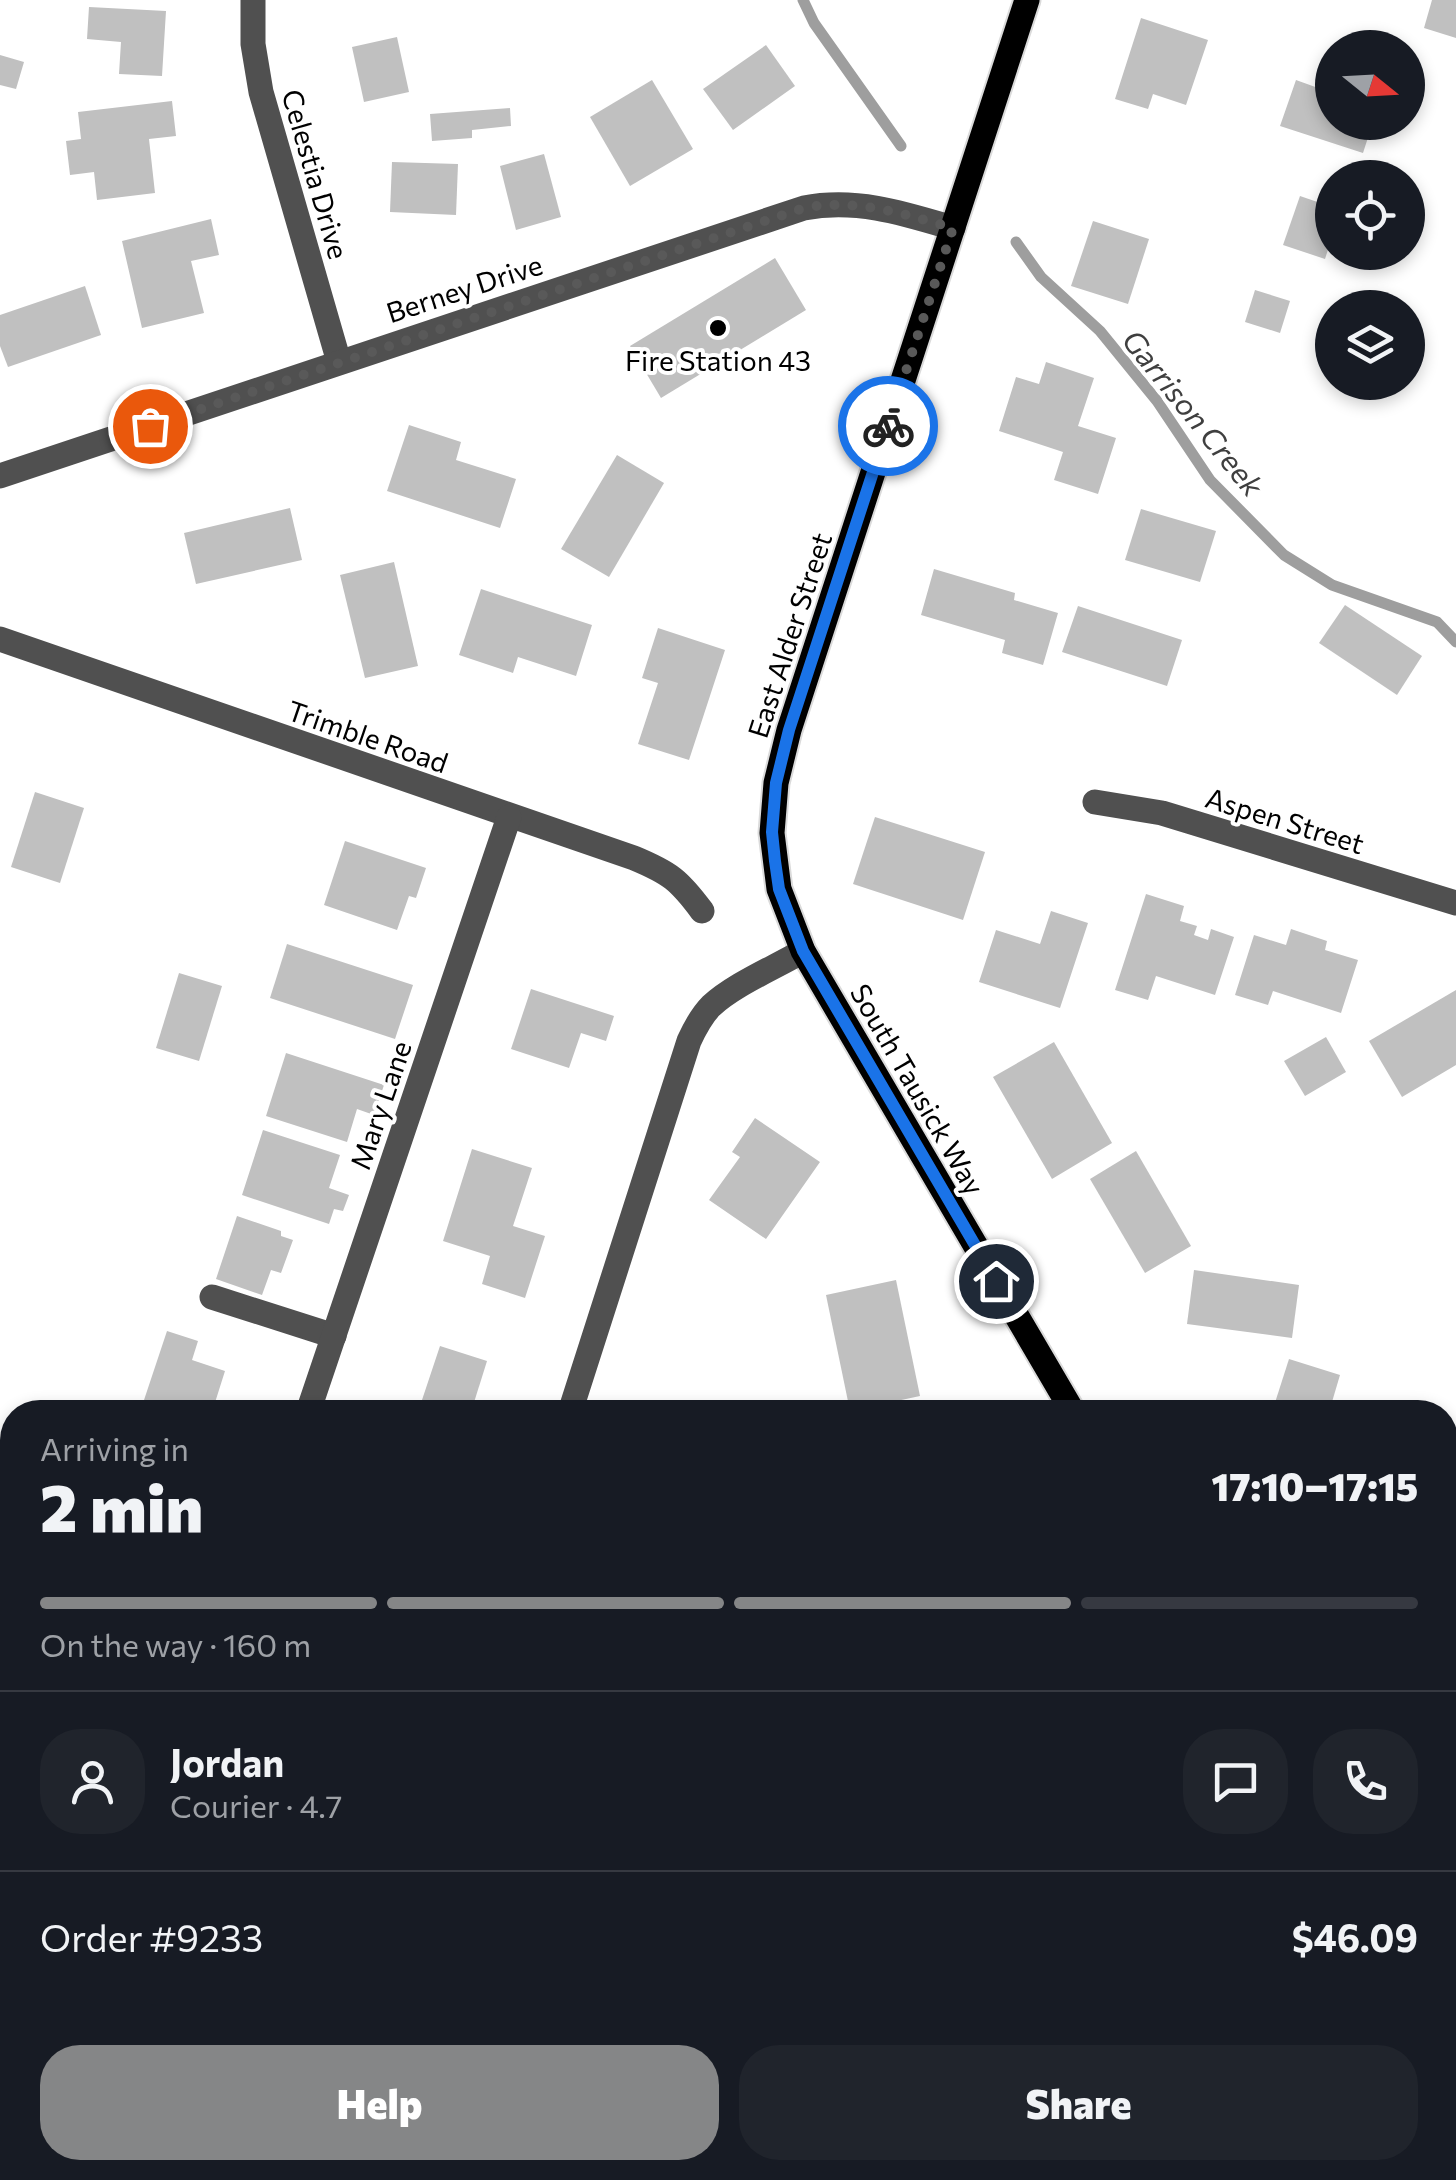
<!DOCTYPE html>
<html lang="en">
<head>
<meta charset="utf-8">
<style>
  body { margin:0; font-family:Commissioner,sans-serif; background:#20242c; color:#f1f3f6; height:100vh; display:flex; flex-direction:column; font-size:38px; white-space:nowrap }
  * { box-sizing:border-box; margin:0 }
  p { font-size:32px; color:#9ea1a6 }
  .icon { flex:none; width:55px; height:55px; fill:none; stroke:currentColor; stroke-width:2; stroke-linecap:round; stroke-linejoin:round }
  .map { position:relative; flex:1; overflow:hidden }
  .drawer { position:absolute; left:0px; top:1400px; width:1458px; height:780px; display:flex; flex-direction:column; background:#171b24; border-radius:40px 40px 0 0; box-shadow:0 5px 15px #0003 }
  .drawer>* { flex:none }
  .needle { width:65px; rotate:108deg }
  .buttons { position:absolute; left:1315px; top:30px; display:grid; gap:20px }
  .buttons a { display:grid; place-items:center; width:110px; height:110px; border-radius:50%; background:#171b24; box-shadow:0 5px 15px #0003; font-size:50px }
  .pin { position:absolute; display:grid; place-items:center; width:85px; height:85px; color:#fff; margin:-42px; border:5px solid #fff; border-radius:50%; box-shadow:0 2px 10px #0007 }
  .courier { position:absolute; display:grid; place-items:center; width:100px; height:100px; margin:-50px; border:8px solid #1a73e8; border-radius:50%; background:#fff; color:#222; box-shadow:0 2px 12px #0007 }
  .overview em { font-style:normal; font-weight:800 }
  .overview div { display:flex; flex-direction:column-reverse }
  .overview { display:flex; align-items:center; justify-content:space-between; height:170px; padding:0 40px }
  h1 { font-size:65px; font-weight:800; line-height:75px }
  .bar { display:grid; grid-template-columns:repeat(4,1fr); gap:15px 10px; align-content:center; height:120px; padding:0 40px }
  .bar i { height:12px; border-radius:8px; background:#363941 }
  .bar .selected { background:#858687 }
  .bar p { grid-column:span 4 }
  .line { display:flex; align-items:center; gap:25px; padding:0 40px; border-top:2px solid #363941 }
  .line div { flex:1 }
  .round { display:grid; place-items:center; flex:none; width:105px; height:105px; border-radius:40px; background:#20242c }
  .cta { display:flex; gap:20px; margin-top:auto; padding:20px 40px }
  .cta a { flex:1; height:115px; border-radius:40px; background:#858687; color:#fff; font-size:40px; font-weight:800; line-height:115px; text-align:center }
  .cta a+a { background:#20242c; color:#f1f3f6 }
  .map>svg:first-child { display:block }
  .lines { fill:none; stroke-linecap:round; stroke-linejoin:round }
  .stream { stroke:#9e9e9e; stroke-width:11 }
  .building { fill:#c0c0c0 }
  .major-casing { stroke:#dbdbdb; stroke-width:29 }
  .minor { stroke:#505050; stroke-width:25 }
  .major { stroke:#000; stroke-width:25 }
  .done { stroke:#595959; stroke-width:10; stroke-dasharray:0 18 }
  .route { stroke:#1a73e8; stroke-width:12 }
  .poi-dot { fill:#000; stroke:#fff; stroke-width:4 }
  .labels { text-anchor:middle; dominant-baseline:central; stroke-width:8; stroke-linejoin:round; paint-order:stroke }
  .street-label { font-size:28px; fill:#000; stroke:#fff }
  .poi-label { font-size:28px; fill:#000; stroke:#fff }
  .water-label { font-size:30px; font-style:italic; fill:#3f3f3f; stroke:#fff }
</style>
</head>
<body>
<div class="map">
<svg width="1456" height="2180" viewBox="0 0 1456 2180">
  <rect width="100%" height="100%" fill="#fff"/>
  <g class="lines">
    <g class="stream">
      <polyline points="803,0 814,23 901,146"/>
      <polyline points="1016,242 1041,277 1100,331 1157,401 1210,480 1284,555 1332,585 1437,622 1456,642"/>
    </g>
  </g>
  <g class="building">
    <polygon points="1432,0 1456,0 1456,38 1424,28"/>
    <polygon points="89,7 166,11 162,76 119,74 121,42 87,39"/>
    <polygon points="1141,18 1208,40 1186,105 1153,94 1148,109 1115,99"/>
    <polygon points="397,37 409,92 364,102 352,47"/>
    <polygon points="766,45 795,86 733,130 703,89"/>
    <polygon points="0,55 24,62 16,89 0,85"/>
    <polygon points="652,80 693,149 630,186 590,117"/>
    <polygon points="1296,80 1332,93 1332,122 1373,122 1363,153 1280,126"/>
    <polygon points="172,101 176,136 149,139 155,193 97,200 94,172 70,175 66,141 81,139 78,112"/>
    <polygon points="510,108 511,126 472,130 472,138 432,141 430,114"/>
    <polygon points="544,154 561,217 516,230 500,166"/>
    <polygon points="392,162 458,164 456,215 390,212"/>
    <polygon points="1300,196 1332,207 1332,237 1325,259 1283,245"/>
    <polygon points="211,219 219,255 191,261 204,313 142,328 122,241"/>
    <polygon points="1093,221 1149,239 1128,304 1071,286"/>
    <polygon points="775,258 806,310 661,398 630,346"/>
    <polygon points="85,286 101,335 8,367 0,346 0,315"/>
    <polygon points="1255,290 1290,301 1280,333 1245,322"/>
    <polygon points="1046,362 1094,378 1078,426 1116,438 1098,494 1054,480 1063,452 999,431 1016,377 1039,384"/>
    <polygon points="409,425 461,442 456,460 516,479 500,528 387,491"/>
    <polygon points="617,455 664,483 609,577 561,549"/>
    <polygon points="290,508 302,560 196,584 184,533"/>
    <polygon points="1141,509 1216,531 1200,582 1125,560"/>
    <polygon points="394,562 418,666 365,678 340,575"/>
    <polygon points="934,569 1015,593 1014,600 1058,613 1043,665 1002,653 1005,640 921,615"/>
    <polygon points="481,589 592,625 576,676 518,657 513,673 459,655"/>
    <polygon points="1345,605 1422,656 1397,695 1319,643"/>
    <polygon points="1078,606 1182,640 1167,686 1062,652"/>
    <polygon points="658,628 725,650 689,760 638,744 658,683 642,678"/>
    <polygon points="35,792 84,808 60,883 11,867"/>
    <polygon points="875,817 985,852 963,920 853,884"/>
    <polygon points="345,841 426,868 416,898 409,896 397,930 324,905"/>
    <polygon points="1146,894 1184,906 1180,921 1197,926 1194,935 1208,940 1211,929 1234,937 1215,995 1156,976 1148,1000 1115,990"/>
    <polygon points="1051,911 1088,923 1060,1008 979,982 996,930 1040,944"/>
    <polygon points="1291,929 1327,941 1325,950 1358,960 1341,1013 1273,991 1268,1005 1235,995 1254,935 1286,945"/>
    <polygon points="287,944 413,985 395,1039 270,998"/>
    <polygon points="179,973 222,986 199,1061 156,1048"/>
    <polygon points="531,989 614,1016 606,1041 581,1033 569,1068 511,1049"/>
    <polygon points="1456,990 1456,1065 1402,1097 1369,1041"/>
    <polygon points="1326,1037 1346,1072 1305,1096 1284,1061"/>
    <polygon points="1054,1042 1112,1143 1052,1179 993,1077"/>
    <polygon points="286,1053 384,1085 374,1115 357,1109 347,1142 266,1116"/>
    <polygon points="755,1118 820,1162 766,1239 709,1200 740,1157 732,1152"/>
    <polygon points="263,1130 340,1155 329,1188 349,1195 343,1211 334,1209 329,1224 242,1195"/>
    <polygon points="472,1149 532,1168 513,1226 545,1236 525,1298 482,1284 490,1256 443,1241"/>
    <polygon points="1136,1151 1191,1246 1145,1273 1090,1179"/>
    <polygon points="237,1216 281,1231 281,1236 293,1240 281,1273 271,1270 262,1295 216,1279"/>
    <polygon points="1194,1270 1299,1285 1292,1338 1187,1324"/>
    <polygon points="896,1280 920,1396 850,1411 826,1295"/>
    <polygon points="167,1331 198,1341 192,1360 225,1371 212,1412 140,1412"/>
    <polygon points="440,1346 487,1361 471,1412 418,1412"/>
    <polygon points="1289,1359 1340,1375 1329,1412 1272,1412"/>
    <polygon points="1453,1727 1456,1733 1456,1842 1452,1845 1445,1833 1445,1732"/>
    <polygon points="433,2168 485,2168 488,2169 484,2180 429,2180"/>
    <polygon points="787,2168 794,2180 764,2180 786,2168"/>
    <polygon points="1028,2168 1062,2168 1040,2180 1035,2180"/>
    <polygon points="1316,2168 1372,2168 1379,2180 1298,2180 1317,2169"/>
  </g>
  <g class="lines">
    <g class="major-casing">
      <g id="major">
        <polyline points="1027,0 789,730 776,783 772,833 779,889 803,951 1073,1412"/>
        <polyline points="1445,2049 1456,2067"/>
      </g>
    </g>
    <g class="minor">
      <polyline points="253,0 253,44 261,92 339,362"/>
      <path d="M0,476L804,208C856,198 903,213 953,228"/>
      <path d="M0,639L634,858C670,873 679,880 702,911"/>
      <polyline points="1095,802 1162,813 1456,903"/>
      <polyline points="212,1297 334,1336"/>
      <polyline points="308,1412 509,817"/>
      <path d="M570,1412L689,1041C695,1028 701,1016 711,1006C735,984 774,968 803,951"/>
      <polyline points="906,2168 913,2180"/>
      <polyline points="321,2180 325,2168"/>
    </g>
    <use href="#major" class="major"/>
  </g>
  <g class="lines">
    <path class="done" d="M150,426L804,208C856,198 903,214 953,228L888,426"/>
    <polyline class="route" points="888,426 789,730 776,783 772,832 775,861 779,889 803,951 996,1281"/>
  </g>
  <circle class="poi-dot" cx="718" cy="328" r="10"/>
  <g class="labels">
    <g class="street-label">
      <text transform="translate(316 174) rotate(74)">Celestia Drive</text>
      <text transform="translate(464 288) rotate(-18)">Berney Drive</text>
      <text transform="translate(789 635) rotate(-72)">East Alder Street</text>
      <text transform="translate(368 736) rotate(19)">Trimble Road</text>
      <text transform="translate(1285 820) rotate(17)">Aspen Street</text>
      <text transform="translate(918 1089) rotate(60)">South Tausick Way</text>
      <text transform="translate(380 1105) rotate(-71)">Mary Lane</text>
    </g>
    <g class="poi-label">
      <text x="718" y="360">Fire Station 43</text>
    </g>
    <g class="water-label">
      <text transform="translate(1194 412) rotate(51)">Garrison Creek</text>
    </g>
  </g>
</svg>
<div class="buttons">
<a><svg class="needle" viewBox="-14 -14 28 28"><path d="M0-13l5 13h-10z" fill="#e53935"/><path d="M0 13l5-13h-10z" fill="#9ea1a6"/></svg></a>
<a><svg class="icon" aria-label="locate" viewBox="0 0 24 24"><circle cx="12" cy="12" r="6"/><path d="M12 2v4M12 18v4M2 12h4M18 12h4"/></svg></a>
<a><svg class="icon" aria-label="layers" viewBox="0 0 24 24"><path d="M12 4l9 5-9 5-9-5zM3 14l9 5 9-5"/></svg></a>
</div>
<div class="pin" style="left:150px;top:426px;background:#ea580c"><svg class="icon" aria-label="bag" viewBox="0 0 24 24"><path d="M5 8h14l-1 12H6zM9 8a3 3 0 0 1 6 0"/></svg></div>
<div class="pin" style="left:996px;top:1281px;background:#1f2937"><svg class="icon" aria-label="home" viewBox="0 0 24 24"><path d="M3 11l9-7 9 7M6 9v11h12V9"/></svg></div>
<div class="courier" style="left:888px;top:426px"><svg class="icon" aria-label="bike" viewBox="0 0 24 24"><circle cx="6" cy="16" r="4"/><circle cx="18" cy="16" r="4"/><path d="M6 16l4-8h5l3 8M10 8l3 8H6M13 5h3"/></svg></div>
<section class="drawer">
<div class="overview"><div><h1>2 min</h1><p>Arriving in</p></div><em>17:10–17:15</em></div>
<div class="bar"><i class="selected"></i><i class="selected"></i><i class="selected"></i><i></i><p>On the way · 160 m</p></div>
<div class="line" style="height:180px"><a class="round"><svg class="icon" aria-label="person" viewBox="0 0 24 24"><circle cx="12" cy="8" r="4"/><path d="M4 21q1-7 8-7t8 7"/></svg></a><div><b>Jordan</b><p>Courier · 4.7</p></div><a class="round"><svg class="icon" aria-label="chat" viewBox="0 0 24 24"><path d="M4 5h16v11H9l-5 4z"/></svg></a><a class="round"><svg class="icon" aria-label="phone" viewBox="0 0 24 24"><path d="M5 4h4l2 5-3 2q2 4 5 5l2-3 5 2v4C11 20 4 13 5 4z"/></svg></a></div>
<div class="line" style="height:130px"><div>Order #9233</div><b>$46.09</b></div>
<div class="cta"><a>Help</a><a>Share</a></div>
</section>
</div>
</body>
</html>
